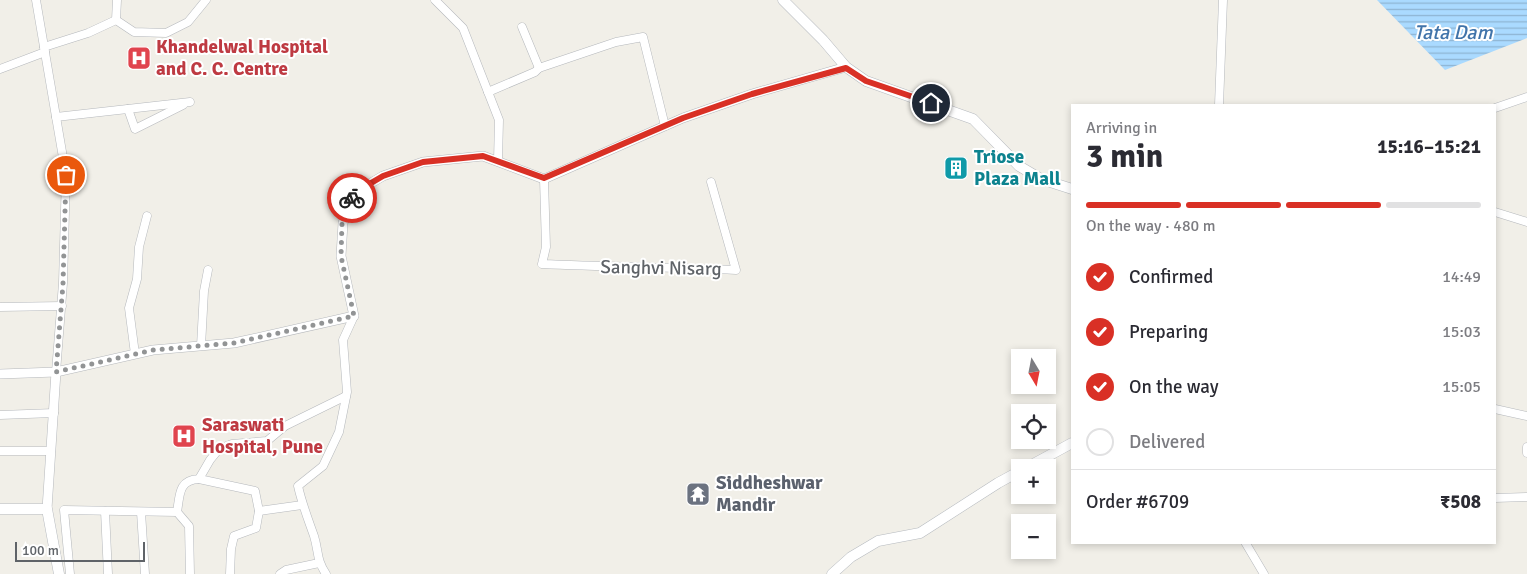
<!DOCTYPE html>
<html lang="en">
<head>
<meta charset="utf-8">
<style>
  body { margin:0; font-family:Signika,sans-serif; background:#f7f7f7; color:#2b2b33; height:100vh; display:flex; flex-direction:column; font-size:19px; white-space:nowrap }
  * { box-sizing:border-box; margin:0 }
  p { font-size:16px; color:#7c7c81 }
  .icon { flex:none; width:28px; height:28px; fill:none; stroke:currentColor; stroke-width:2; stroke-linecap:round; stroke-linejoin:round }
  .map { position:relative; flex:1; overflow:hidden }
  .panel { position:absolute; left:1071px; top:104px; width:425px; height:440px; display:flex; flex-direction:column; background:#fff; border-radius:0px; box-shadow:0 2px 8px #0003 }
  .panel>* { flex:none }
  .needle { width:32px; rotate:170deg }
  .buttons { position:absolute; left:1011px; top:349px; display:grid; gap:10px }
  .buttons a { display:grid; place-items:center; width:45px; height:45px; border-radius:0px; background:#fff; box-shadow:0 2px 8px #0003; font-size:25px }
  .scale { position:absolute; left:15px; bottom:12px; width:130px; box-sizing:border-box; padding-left:5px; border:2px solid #5f6368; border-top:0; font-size:14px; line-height:18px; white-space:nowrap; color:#5f6368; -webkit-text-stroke:4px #fff; paint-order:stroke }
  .pin { position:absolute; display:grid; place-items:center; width:42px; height:42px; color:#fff; margin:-21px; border:2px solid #fff; border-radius:50%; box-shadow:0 1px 5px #0007 }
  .courier { position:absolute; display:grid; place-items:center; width:50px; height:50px; margin:-25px; border:4px solid #d93025; border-radius:50%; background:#fff; color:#222; box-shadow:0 1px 6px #0007 }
  .summary em { font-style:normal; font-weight:800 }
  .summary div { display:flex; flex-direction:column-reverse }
  .summary { display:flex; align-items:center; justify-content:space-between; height:85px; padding:0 15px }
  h1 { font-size:32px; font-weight:800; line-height:38px }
  .bar { display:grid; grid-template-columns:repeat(4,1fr); gap:8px 5px; align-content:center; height:60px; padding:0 15px }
  .bar i { height:6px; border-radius:4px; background:#e1e1e2 }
  .bar .active { background:#d93025 }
  .bar p { grid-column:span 4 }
  .line { display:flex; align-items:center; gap:12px; padding:0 15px; border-top:1px solid #e1e1e2 }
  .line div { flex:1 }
  ol { padding:0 15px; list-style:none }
  li { display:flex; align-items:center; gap:15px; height:55px }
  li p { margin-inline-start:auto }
  li .icon { padding:5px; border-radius:50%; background:#d93025; color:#fff; stroke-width:4 }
  li:last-child { color:#7c7c81 }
  li i { width:28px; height:28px; border:2px solid #e1e1e2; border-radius:50% }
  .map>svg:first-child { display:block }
  .water { fill:url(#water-rules) }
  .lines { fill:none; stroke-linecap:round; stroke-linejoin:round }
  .minor-casing { stroke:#b5b8bc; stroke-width:9 }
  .tertiary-casing { stroke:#b5b8bc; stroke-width:10 }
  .secondary-casing { stroke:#b6babf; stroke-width:11 }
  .minor { stroke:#fff; stroke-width:8 }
  .tertiary { stroke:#fff; stroke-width:9 }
  .secondary { stroke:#fff; stroke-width:10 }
  .done { stroke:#929495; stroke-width:5; stroke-dasharray:0 9 }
  .route { stroke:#d93025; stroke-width:6 }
  .labels { text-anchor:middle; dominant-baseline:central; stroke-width:4; stroke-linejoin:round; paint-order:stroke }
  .health-label { font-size:19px; font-weight:bold; fill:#be3a42; stroke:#fff; text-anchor:start }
  .culture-label { font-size:19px; font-weight:bold; fill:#0d838f; stroke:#fff; text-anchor:start }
  .street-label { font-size:19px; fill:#5f6368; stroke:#fff }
  .worship-label { font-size:19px; font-weight:bold; fill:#5b616d; stroke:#fff; text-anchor:start }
  .water-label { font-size:20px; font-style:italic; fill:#4174aa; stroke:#fff }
</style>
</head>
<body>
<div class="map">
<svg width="1527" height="574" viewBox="0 0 1527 574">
  <defs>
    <pattern id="water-rules" width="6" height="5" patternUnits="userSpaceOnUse" patternTransform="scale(1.25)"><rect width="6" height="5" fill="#aadaff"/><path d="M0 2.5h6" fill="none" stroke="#8eb4d2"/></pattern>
  </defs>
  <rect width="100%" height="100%" fill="#f1efe8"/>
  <polygon class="water" points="1377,0 1527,0 1527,38 1445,70"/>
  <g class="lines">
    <g class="minor-casing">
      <g id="minor">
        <polyline points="36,0 66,175 63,283 56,372"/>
        <polyline points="435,0 463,28 499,120 498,161"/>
        <polyline points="116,20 117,0"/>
        <polyline points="522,27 539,68"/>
        <polyline points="44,47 88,33 116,20 134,32 166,33 188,22 206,0"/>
        <polyline points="0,69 45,52"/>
        <polyline points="488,92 535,72 539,68 616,42 643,37 665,126"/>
        <polyline points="1219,105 1223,0"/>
        <polyline points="1495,108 1527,97"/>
        <polyline points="128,109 135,129 183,105"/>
        <polyline points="56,117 190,102"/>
        <path d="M544,179L546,247L542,264C607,267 671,267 736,270L711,182"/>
        <polyline points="1495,212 1527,222"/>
        <polyline points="0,307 62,306"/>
        <polyline points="201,346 204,291 208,270"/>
        <polyline points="135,354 129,308 137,279 139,247 147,216"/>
        <polyline points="1495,409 1527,416"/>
        <polyline points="0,415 54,413"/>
        <polyline points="1527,447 1527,453"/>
        <polyline points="0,451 51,451"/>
        <polyline points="199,479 255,491 259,511 302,505"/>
        <polyline points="1495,498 1527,497"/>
        <polyline points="105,511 108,574"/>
        <polyline points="141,512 145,574"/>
        <polyline points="177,512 189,526 190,574"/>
        <polyline points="1245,542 1264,574"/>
        <path d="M70,574L64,510L177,512C180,495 178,480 199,479L210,460L219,449L232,444L267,441L285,426L346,396"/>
        <polyline points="230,574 231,549 234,536 256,528 259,511"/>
        <polyline points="280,574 286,570 319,563"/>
        <path d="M326,574C316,559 319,552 314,536C308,519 302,504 298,486L323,466L339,432L347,392L343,340L354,316"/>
      </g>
    </g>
    <g class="tertiary-casing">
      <g id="tertiary">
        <polyline points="0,374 56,372 153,350 234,343 354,316 341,256 343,223 354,193 383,176 423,162 483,156 544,179 683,118 752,94 846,67"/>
        <polyline points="47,509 56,372"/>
      </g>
    </g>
    <g class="secondary-casing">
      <g id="secondary">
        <polyline points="783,0 823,40 846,67 866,81 973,119 1019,166 1041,179 1072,189"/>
        <polyline points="1026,468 1072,443"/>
        <polyline points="0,509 47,509 59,574"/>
        <polyline points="832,574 851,557 878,541 920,533 998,483 1020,471"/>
      </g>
    </g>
    <use href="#minor" class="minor"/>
    <use href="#tertiary" class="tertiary"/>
    <use href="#secondary" class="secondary"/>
  </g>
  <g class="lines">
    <polyline class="done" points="66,175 63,284 56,372 153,350 234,343 354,316 341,256 342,223 352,198"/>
    <polyline class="route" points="352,198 354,193 383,176 423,162 483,156 544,178 683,118 752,94 846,68 866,81 931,103"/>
  </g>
  <defs>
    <g id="hospital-square" transform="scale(1.25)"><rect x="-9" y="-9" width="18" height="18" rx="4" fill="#e0444e" stroke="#fff"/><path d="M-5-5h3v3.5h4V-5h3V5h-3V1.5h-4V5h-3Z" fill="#fff"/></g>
    <g id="building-square" transform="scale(1.25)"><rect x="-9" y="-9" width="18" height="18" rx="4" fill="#0f9aa8" stroke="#fff"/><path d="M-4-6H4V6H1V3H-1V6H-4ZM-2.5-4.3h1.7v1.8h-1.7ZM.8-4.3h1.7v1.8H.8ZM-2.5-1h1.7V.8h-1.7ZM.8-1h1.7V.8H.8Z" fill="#fff"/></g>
    <g id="temple-square" transform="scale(1.25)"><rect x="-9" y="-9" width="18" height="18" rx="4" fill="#6b7280" stroke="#fff"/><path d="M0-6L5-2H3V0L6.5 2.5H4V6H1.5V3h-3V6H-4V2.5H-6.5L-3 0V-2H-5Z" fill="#fff"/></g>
  </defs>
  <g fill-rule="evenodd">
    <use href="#hospital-square" x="139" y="58"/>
    <use href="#building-square" x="956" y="168"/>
    <use href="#hospital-square" x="184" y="436"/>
    <use href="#temple-square" x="698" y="494"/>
  </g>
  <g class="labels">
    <g class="health-label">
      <text x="156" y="47">Khandelwal Hospital<tspan x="156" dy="22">and C. C. Centre</tspan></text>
      <text x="202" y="425">Saraswati<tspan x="202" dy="22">Hospital, Pune</tspan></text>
    </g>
    <g class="culture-label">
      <text x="974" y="157">Triose<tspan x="974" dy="22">Plaza Mall</tspan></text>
    </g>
    <g class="street-label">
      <text transform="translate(661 268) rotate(1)">Sanghvi Nisarg</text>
    </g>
    <g class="worship-label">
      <text x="716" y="483">Siddheshwar<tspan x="716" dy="22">Mandir</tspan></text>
    </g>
    <g class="water-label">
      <text x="1453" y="32">Tata Dam</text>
    </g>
  </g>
</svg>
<div class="buttons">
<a><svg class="needle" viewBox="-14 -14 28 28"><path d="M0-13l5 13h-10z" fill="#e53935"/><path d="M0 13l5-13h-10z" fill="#7c7c81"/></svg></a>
<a><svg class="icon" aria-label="locate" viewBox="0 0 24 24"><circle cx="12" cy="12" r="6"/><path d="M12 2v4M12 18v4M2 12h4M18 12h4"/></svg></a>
<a>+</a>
<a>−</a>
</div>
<div class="scale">100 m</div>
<div class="pin" style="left:66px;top:175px;background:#ea580c"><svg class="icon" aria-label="bag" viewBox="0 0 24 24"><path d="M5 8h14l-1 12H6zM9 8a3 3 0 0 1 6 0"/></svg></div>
<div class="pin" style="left:931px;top:103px;background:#1f2937"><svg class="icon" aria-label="home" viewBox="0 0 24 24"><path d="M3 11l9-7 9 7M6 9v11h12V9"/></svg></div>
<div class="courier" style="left:352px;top:198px"><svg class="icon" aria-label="bike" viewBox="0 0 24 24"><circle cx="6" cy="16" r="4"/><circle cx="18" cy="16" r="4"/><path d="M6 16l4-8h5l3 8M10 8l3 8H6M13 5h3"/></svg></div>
<section class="panel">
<div class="summary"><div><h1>3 min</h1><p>Arriving in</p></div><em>15:16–15:21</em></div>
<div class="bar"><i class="active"></i><i class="active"></i><i class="active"></i><i></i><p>On the way · 480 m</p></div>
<ol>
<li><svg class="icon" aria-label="check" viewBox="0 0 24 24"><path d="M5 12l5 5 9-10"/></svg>Confirmed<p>14:49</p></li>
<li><svg class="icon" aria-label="check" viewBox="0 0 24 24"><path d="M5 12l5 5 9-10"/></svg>Preparing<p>15:03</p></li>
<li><svg class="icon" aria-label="check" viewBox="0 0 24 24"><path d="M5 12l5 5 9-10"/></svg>On the way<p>15:05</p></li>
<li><i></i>Delivered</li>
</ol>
<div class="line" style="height:65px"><div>Order #6709</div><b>₹508</b></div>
</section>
</div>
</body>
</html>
